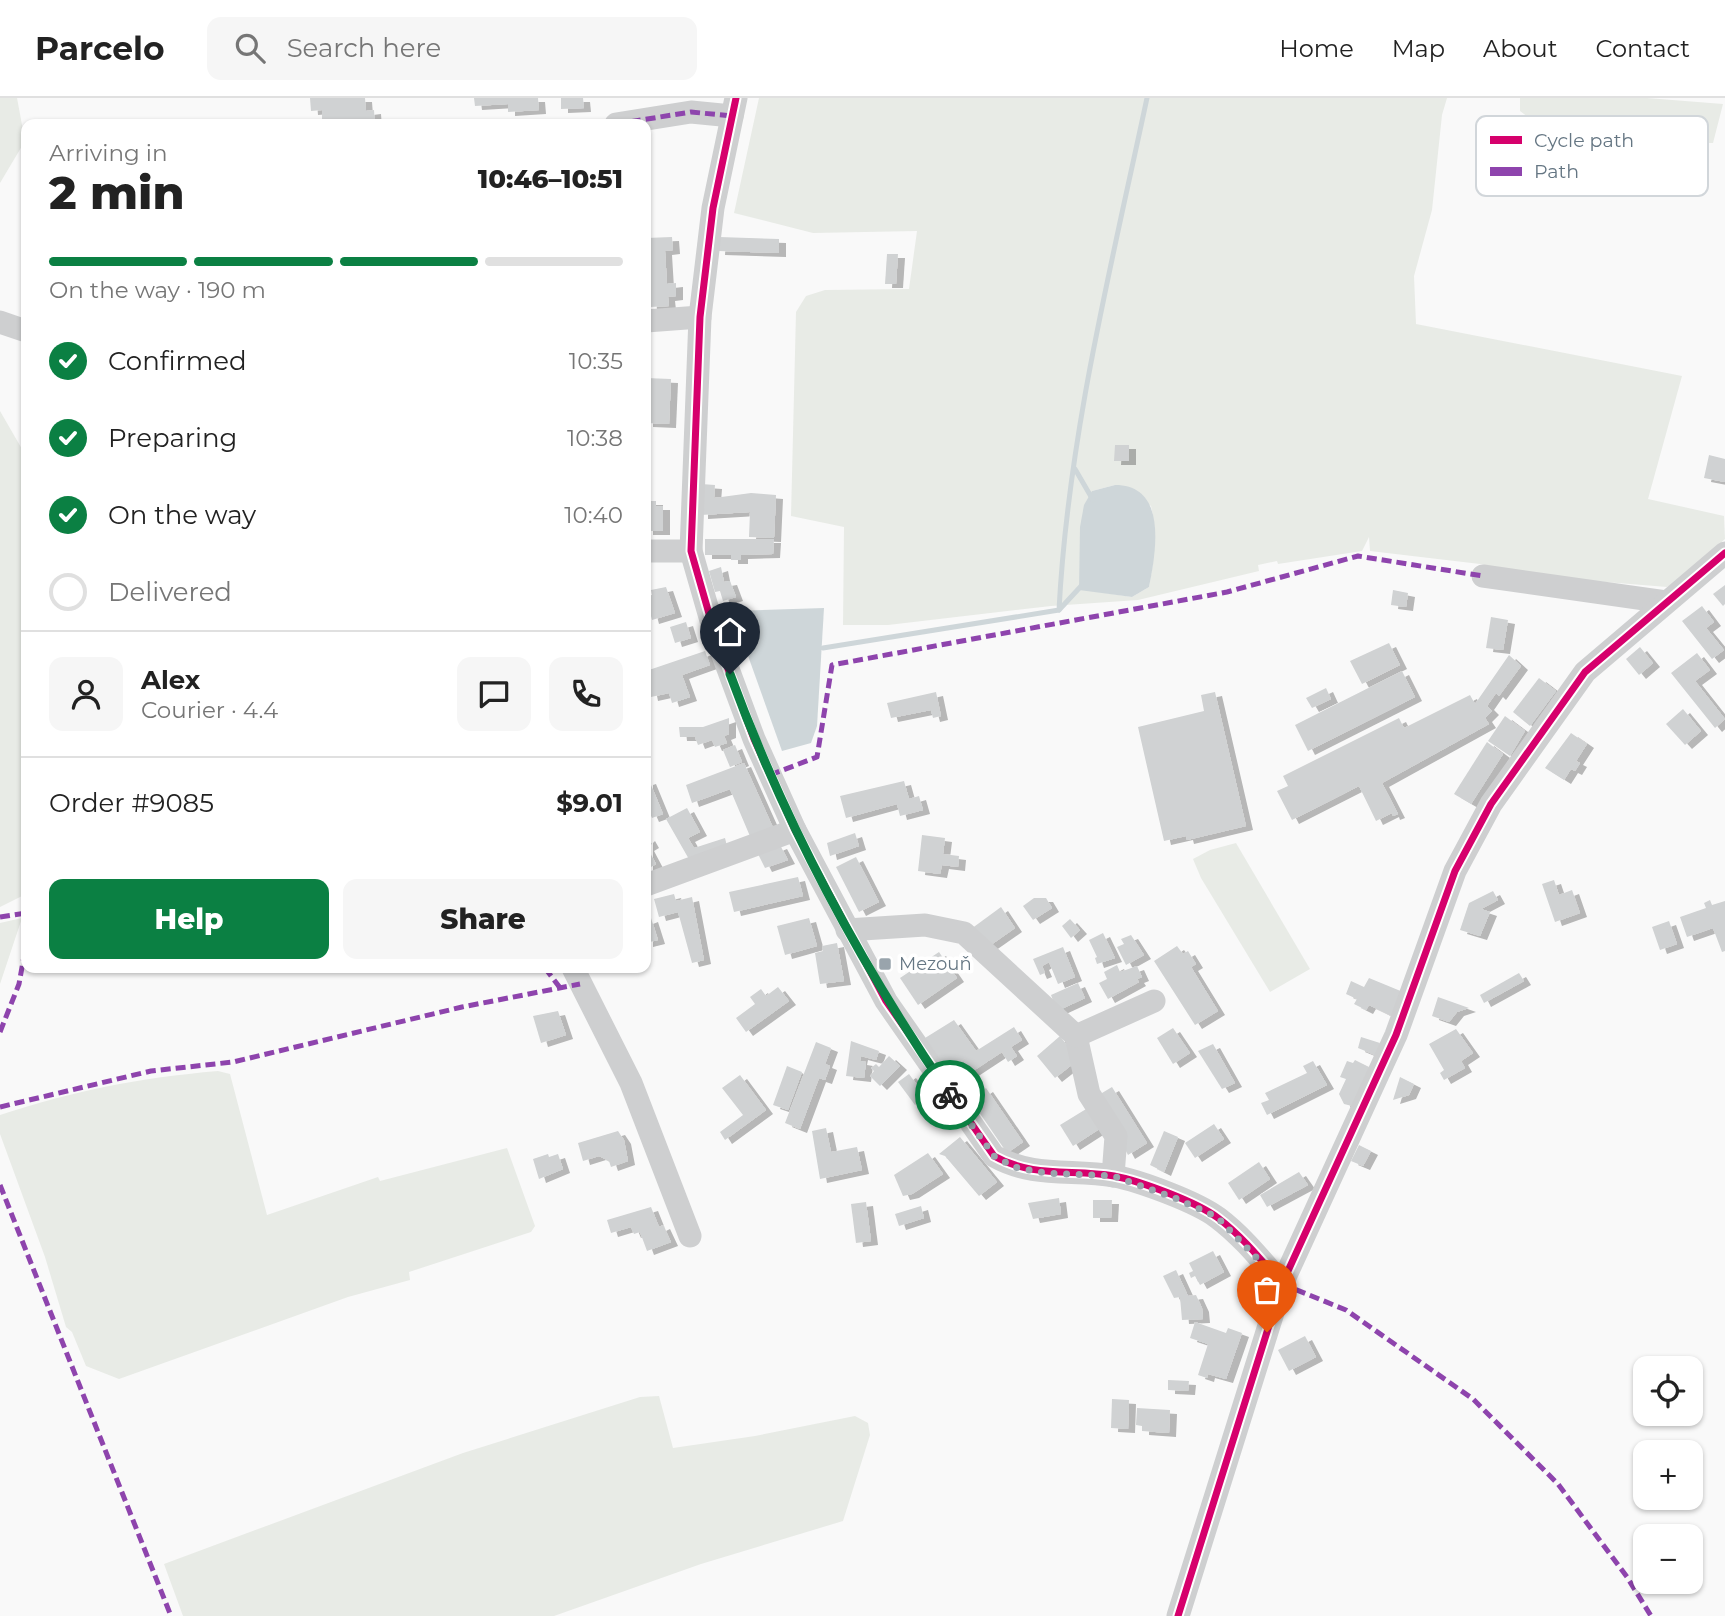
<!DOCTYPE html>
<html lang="en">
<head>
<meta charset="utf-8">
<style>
  body { margin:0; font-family:Montserrat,sans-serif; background:#f6f6f6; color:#222; height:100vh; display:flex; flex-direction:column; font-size:26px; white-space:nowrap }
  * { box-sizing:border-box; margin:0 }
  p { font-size:23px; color:#767676 }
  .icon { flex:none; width:38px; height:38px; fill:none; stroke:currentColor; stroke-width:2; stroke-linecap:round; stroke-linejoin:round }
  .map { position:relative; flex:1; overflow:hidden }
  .sheet { position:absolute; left:21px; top:21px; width:630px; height:854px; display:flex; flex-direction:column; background:#fff; border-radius:14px; box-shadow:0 2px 5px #0004 }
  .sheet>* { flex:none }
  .tools { position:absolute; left:1633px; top:1258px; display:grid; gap:14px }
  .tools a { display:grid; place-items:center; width:70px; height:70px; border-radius:14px; background:#fff; box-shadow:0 2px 5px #0004; font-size:35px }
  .pin { position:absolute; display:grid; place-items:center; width:60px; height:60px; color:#fff; margin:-72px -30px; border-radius:50% 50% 50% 0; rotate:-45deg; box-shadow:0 0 7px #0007 }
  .pin .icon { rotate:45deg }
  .courier { position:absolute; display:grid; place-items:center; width:70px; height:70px; margin:-35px; border:5px solid #0b8043; border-radius:50%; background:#fff; color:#222; box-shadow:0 2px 9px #0007 }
  .headline em { font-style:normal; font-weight:800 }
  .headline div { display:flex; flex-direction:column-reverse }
  .headline { display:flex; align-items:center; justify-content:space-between; height:119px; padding:0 28px }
  h1 { font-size:46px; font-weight:800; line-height:52px }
  .bar { display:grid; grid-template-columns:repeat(4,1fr); gap:10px 7px; align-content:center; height:84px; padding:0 28px }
  .bar i { height:9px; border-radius:5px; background:#e0e0e0 }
  .bar .on { background:#0b8043 }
  .bar p { grid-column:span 4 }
  .line { display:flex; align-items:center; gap:18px; padding:0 28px; border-top:2px solid #e0e0e0 }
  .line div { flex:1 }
  .round { display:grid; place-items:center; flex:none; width:74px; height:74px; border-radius:14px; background:#f6f6f6 }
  ol { padding:0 28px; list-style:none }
  li { display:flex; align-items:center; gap:21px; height:77px }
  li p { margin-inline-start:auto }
  li .icon { padding:7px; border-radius:50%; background:#0b8043; color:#fff; stroke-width:4 }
  li:last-child { color:#767676 }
  li i { width:38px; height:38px; border:4px solid #e0e0e0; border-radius:50% }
  .cta { display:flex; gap:14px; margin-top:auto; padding:14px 28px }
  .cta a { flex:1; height:80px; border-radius:14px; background:#0b8043; color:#fff; font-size:28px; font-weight:800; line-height:80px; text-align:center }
  .cta a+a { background:#f6f6f6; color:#222 }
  header { display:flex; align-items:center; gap:42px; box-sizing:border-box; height:98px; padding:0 35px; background:#fff; border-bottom:2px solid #e0e0e0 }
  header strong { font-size:33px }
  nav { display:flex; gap:38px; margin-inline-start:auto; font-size:24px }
  .search { width:490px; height:63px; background:#f6f6f6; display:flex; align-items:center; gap:18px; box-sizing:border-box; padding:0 24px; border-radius:14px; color:#767676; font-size:26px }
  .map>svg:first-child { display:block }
  .green { fill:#e8ebe6; fill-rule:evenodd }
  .water { fill:#ced6d9 }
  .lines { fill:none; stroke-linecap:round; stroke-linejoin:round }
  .stream { stroke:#ced6d9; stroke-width:5 }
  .building { fill:#d0d2d3; filter:url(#shadow) }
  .minor { stroke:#cecfd0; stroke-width:23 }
  .quiet { stroke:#8e44ad; stroke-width:5; stroke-dasharray:10 5; stroke-linecap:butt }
  .cycleway-casing { stroke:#fff; stroke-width:11 }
  .cycleway { stroke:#d6006c; stroke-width:7 }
  .done { stroke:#99a4ac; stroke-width:7; stroke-dasharray:0 12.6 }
  .route { stroke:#0b8043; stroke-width:9 }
  .poi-dot { fill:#99a4ac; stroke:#fff; stroke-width:2.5 }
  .labels { text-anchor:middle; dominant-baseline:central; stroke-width:7; stroke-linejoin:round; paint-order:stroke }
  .poi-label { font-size:18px; fill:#657683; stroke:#fff; text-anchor:start }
  .key { fill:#fff; stroke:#d1d6da; stroke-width:2 }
  .key-label { font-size:19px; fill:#657683 }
</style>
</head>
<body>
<header>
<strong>Parcelo</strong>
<div class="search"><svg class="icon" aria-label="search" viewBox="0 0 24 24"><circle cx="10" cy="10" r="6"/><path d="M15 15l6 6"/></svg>Search here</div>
<nav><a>Home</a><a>Map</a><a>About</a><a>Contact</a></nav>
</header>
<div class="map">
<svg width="1725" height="1518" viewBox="0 0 1725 1518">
  <defs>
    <filter id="shadow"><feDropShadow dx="7" dy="4" stdDeviation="0" flood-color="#0004"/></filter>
  </defs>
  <rect width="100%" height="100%" fill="#f9f9f9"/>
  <g class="green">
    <polygon points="0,0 17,0 25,43 0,85"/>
    <path d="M759,0H1447L1442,17L1432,112L1414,178L1416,226L1682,278L1648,401L1724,418L1725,441L1681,481L1667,489L1544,479L1480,466L1370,453L1369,439L1362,453L1278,466L1277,463L1258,467L1259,473L1138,502L1051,508L888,527H843L844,429L791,418L796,214L806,198L825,192L909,191L917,133L813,135L734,115ZM1115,387L1151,408C1157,435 1154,462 1149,489L1132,499L1079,491L1092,393Z"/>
    <polygon points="1520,0 1647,0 1723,6 1713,45 1696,45 1685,53 1691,67 1684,91 1665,92 1630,79 1534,56 1526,48 1528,19 1520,13"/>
    <polygon points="0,313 26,358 26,796 0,809"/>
    <polygon points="1236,745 1310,871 1270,894 1201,780 1193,761 1210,752"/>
    <polygon points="22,820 0,886 0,825"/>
    <path d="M218,973L230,976L267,1117L378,1079L380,1083L507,1050L535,1128L531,1134L409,1174L410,1182L348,1199L119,1281L86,1268L72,1234L66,1229L45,1159L0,1036V1017C77,992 138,980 218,973Z"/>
    <polygon points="659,1298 673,1350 755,1338 855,1318 868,1325 870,1337 843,1423 701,1466 554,1518 183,1518 164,1466 463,1355 640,1299"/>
  </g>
  <g class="water">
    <path d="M1115,387C1168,387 1156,454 1149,489L1132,499L1079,492L1080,429L1084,407L1092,393Z"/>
    <polygon points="824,510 817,628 811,645 782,653 732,513"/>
  </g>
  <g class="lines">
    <g class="stream">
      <polyline points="1075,371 1093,402"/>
      <polyline points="1059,512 1083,486"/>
      <path d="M823,550L1059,512C1068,339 1111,169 1147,0"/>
    </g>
  </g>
  <g class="building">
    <polygon points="310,0 365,0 366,13 374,12 375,26 322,26 322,12 311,13"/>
    <polygon points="474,0 538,0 539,12 508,14 508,6 475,8"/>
    <polygon points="561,0 583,0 584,10 561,11"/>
    <polygon points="672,139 673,152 665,153 667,186 676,185 676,198 668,199 669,208 650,209 646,140"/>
    <polygon points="719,139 779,141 779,155 718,153"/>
    <polygon points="887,156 898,156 896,186 885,186"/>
    <polygon points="646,280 671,281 669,326 646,325"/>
    <polygon points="1115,347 1129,347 1129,363 1114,363"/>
    <polygon points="1709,357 1725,361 1725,384 1704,380"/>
    <polygon points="701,386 715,387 714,400 751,395 776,397 774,440 749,439 750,414 701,417"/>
    <polygon points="646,403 656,403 656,408 663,408 663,433 646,433"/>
    <polygon points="705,441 774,441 773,456 741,457 741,462 731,462 731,457 705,457"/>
    <polygon points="721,469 724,484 730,483 736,499 723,503 720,493 715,494 709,473"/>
    <polygon points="1725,487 1725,506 1723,508 1713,496"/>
    <polygon points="666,489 675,515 652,522 646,498 652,497 651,492"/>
    <polygon points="1393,492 1408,495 1406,509 1391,507"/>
    <polygon points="1702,508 1714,524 1706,530 1724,552 1712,561 1682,523"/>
    <polygon points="1491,519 1508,522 1503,552 1486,550"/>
    <polygon points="686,524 691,540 675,545 670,529"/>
    <polygon points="1389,545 1400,567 1362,586 1350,563"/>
    <polygon points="1640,549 1653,565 1639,577 1626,561"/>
    <polygon points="705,553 710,567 682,577 690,599 672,605 669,595 651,599 646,573"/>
    <polygon points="1697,555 1710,572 1695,583 1725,621 1715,630 1671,575"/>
    <polygon points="1509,557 1521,568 1499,598 1496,595 1487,608 1492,613 1485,620 1489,626 1382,685 1398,716 1393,718 1392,715 1376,723 1359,688 1292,722 1277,693 1288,688 1283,678 1399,620 1404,630 1470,597 1475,606"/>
    <polygon points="1402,573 1415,599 1308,653 1295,627"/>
    <polygon points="1539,580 1556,593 1530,628 1513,614"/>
    <polygon points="1326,590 1331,601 1312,610 1306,600"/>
    <polygon points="936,594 941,618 933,620 931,612 891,620 887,605"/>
    <polygon points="1215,594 1246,728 1187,742 1186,738 1164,743 1138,629 1204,613 1201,597"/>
    <polygon points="1683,611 1701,633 1685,647 1666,626"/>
    <polygon points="1505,618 1525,633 1510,658 1488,643"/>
    <polygon points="729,620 729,636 724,638 727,645 715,649 712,642 698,647 693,634 694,639 680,639 679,629 703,629"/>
    <polygon points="1571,635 1587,646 1576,663 1580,665 1575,673 1571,671 1564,682 1545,670"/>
    <polygon points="1487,644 1503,656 1471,706 1454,696"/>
    <polygon points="735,647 742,664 730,669 723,652"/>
    <polygon points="744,665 775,734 752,743 730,691 692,705 686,687"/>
    <polygon points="649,682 663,716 652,720 648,711 646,712 646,683"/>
    <polygon points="904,683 909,701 919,698 923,712 900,718 897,706 846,720 840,698"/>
    <polygon points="687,710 700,734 688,740 694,750 725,740 728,752 690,763 666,721"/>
    <polygon points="855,735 859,748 830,758 827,745"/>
    <polygon points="922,737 945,740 943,756 959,758 958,769 942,767 940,776 918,773"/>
    <polygon points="648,739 652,746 647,749 656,766 646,772 646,741"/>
    <polygon points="780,747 788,762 765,770 758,756"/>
    <polygon points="856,759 879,804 859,814 836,769"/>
    <polygon points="798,779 803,798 734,814 729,794"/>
    <polygon points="1554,782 1559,797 1572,792 1580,815 1555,824 1542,786"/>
    <polygon points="1493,793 1498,802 1481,811 1490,814 1480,838 1460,832 1469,805"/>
    <polygon points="674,796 676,803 692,799 704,862 692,865 678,814 659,819 654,801"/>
    <polygon points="1034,800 1046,800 1052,810 1033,822 1023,808"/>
    <polygon points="1710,802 1712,807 1725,803 1725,853 1722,854 1713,830 1687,839 1680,819 1706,810 1704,805"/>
    <polygon points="1001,809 1015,830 985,851 971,831"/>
    <polygon points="651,820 658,842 646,845 646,822"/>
    <polygon points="809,820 817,848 785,857 777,828"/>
    <polygon points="1070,821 1080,832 1071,840 1062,828"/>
    <polygon points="1669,823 1677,846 1660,852 1652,829"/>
    <polygon points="1103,835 1115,860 1097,866 1095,860 1097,859 1089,842"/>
    <polygon points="1131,837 1144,857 1126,867 1117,849 1124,846 1121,841"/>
    <polygon points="837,845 844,883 820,886 815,855 823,853 822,848"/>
    <polygon points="1177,848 1183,856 1188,853 1196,866 1191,869 1218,913 1195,927 1154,863"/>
    <polygon points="1063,849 1075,879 1058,886 1049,864 1042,868 1045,875 1040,877 1033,861"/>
    <polygon points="939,854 957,880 918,907 900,880"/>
    <polygon points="1117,867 1120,874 1137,868 1142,879 1137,881 1139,884 1108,901 1099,885 1107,881 1104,874"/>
    <polygon points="1519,875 1524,883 1484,905 1480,897"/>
    <polygon points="1369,880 1403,894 1392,918 1369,907 1366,912 1354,906 1357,901 1346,896 1351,883 1364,889"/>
    <polygon points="1078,885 1085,900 1057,913 1051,897"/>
    <polygon points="778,889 789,903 746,934 736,920 755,906 750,899 761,891 766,898"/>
    <polygon points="1438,899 1469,910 1457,914 1449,924 1432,918"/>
    <polygon points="558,913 566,937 541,945 533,918"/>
    <polygon points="954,922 976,953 1014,929 1022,942 1011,949 1017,958 1008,964 1002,954 967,977 969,980 959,987 949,973 967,959 947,971 925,940"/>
    <polygon points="1173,930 1190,955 1173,966 1157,940"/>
    <polygon points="1456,931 1473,955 1461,963 1465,970 1444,982 1440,975 1444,972 1429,946"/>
    <polygon points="1060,938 1078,962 1055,980 1037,958"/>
    <polygon points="1361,939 1380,945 1375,957 1358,950"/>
    <polygon points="851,943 879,953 876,962 861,958 860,963 866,964 864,980 846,978"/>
    <polygon points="816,944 831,950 825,966 830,968 825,982 819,980 800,1031 785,1025"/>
    <polygon points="1213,946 1235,985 1222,991 1198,953"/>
    <polygon points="889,958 900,968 880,988 870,978 874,973 871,970 876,966 879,969"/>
    <polygon points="1355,962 1369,969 1352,1008 1344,1006 1339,996 1346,981 1340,979 1347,963 1353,965"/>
    <polygon points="1313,963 1327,987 1267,1017 1261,1005 1269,1002 1265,995 1307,975 1303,968"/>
    <polygon points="787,968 802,974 788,1012 773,1007"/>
    <polygon points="909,976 926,999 915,1007 898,984"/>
    <polygon points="740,977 766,1012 725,1042 720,1034 743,1017 722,990"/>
    <polygon points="1400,979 1414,986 1409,997 1393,1002"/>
    <polygon points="1112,989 1147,1045 1128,1057 1097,998"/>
    <polygon points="986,990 1023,1044 1007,1055 970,1001"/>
    <polygon points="1091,1008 1104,1028 1073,1048 1060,1027"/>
    <polygon points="1214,1026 1224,1041 1195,1060 1185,1045"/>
    <polygon points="826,1030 831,1054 857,1049 862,1072 820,1081 812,1033"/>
    <polygon points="618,1033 624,1042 628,1063 611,1069 609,1063 599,1058 583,1063 578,1045"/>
    <polygon points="1164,1033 1178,1039 1164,1074 1150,1067"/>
    <polygon points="960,1039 997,1084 979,1098 945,1058 939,1056"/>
    <polygon points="1359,1047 1371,1053 1363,1068 1351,1063"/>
    <polygon points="928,1055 943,1076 912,1096 903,1098 894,1077"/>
    <polygon points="548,1056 549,1059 558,1056 563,1071 539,1081 533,1061"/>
    <polygon points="1259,1064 1270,1081 1239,1102 1228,1085"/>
    <polygon points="1299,1074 1308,1087 1267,1109 1260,1097"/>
    <polygon points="1059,1100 1061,1116 1033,1121 1028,1105"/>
    <polygon points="1093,1102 1112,1102 1111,1120 1093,1120"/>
    <polygon points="866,1104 871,1143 856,1145 851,1106"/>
    <polygon points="921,1108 924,1120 899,1128 895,1116"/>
    <polygon points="651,1109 659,1129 663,1127 671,1144 647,1153 640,1134 634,1136 631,1129 611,1135 607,1122"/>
    <polygon points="1213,1153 1224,1174 1200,1187 1195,1178 1191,1180 1189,1175 1193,1173 1189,1165"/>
    <polygon points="1176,1172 1188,1198 1196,1197 1202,1210 1203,1221 1182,1222 1180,1199 1174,1200 1163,1178"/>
    <polygon points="1195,1224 1226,1235 1228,1230 1242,1235 1226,1281 1208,1276 1207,1280 1198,1277 1208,1246 1190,1240"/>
    <polygon points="1305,1238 1316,1259 1289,1273 1278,1252"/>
    <polygon points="1168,1282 1189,1283 1188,1293 1168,1292"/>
    <polygon points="1112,1301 1129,1302 1128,1331 1111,1330"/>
    <polygon points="1137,1310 1170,1312 1169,1335 1142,1333 1142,1328 1136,1327"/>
  </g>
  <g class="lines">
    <g class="minor">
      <path d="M736,0L713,110L700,219L691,453L714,533L754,641L795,732L886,903L994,1058C1033,1080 1071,1071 1114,1078C1140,1083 1197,1104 1218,1120C1242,1138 1262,1163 1282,1186"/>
      <polyline points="616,26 691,14 732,18"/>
      <polyline points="646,223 700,219"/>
      <polyline points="0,224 26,233"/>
      <polyline points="646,453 691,453"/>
      <polyline points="1483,478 1666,504"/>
      <polyline points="646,787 795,732"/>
      <polyline points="847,832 925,827 964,835 1076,938 1089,996 1116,1038 1113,1078"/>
      <polyline points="573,870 631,985 690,1138"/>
      <polyline points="1076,938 1154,903"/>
      <polyline points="1178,1518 1282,1186 1396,937 1455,773 1491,706 1585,574 1725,455"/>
    </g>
    <g class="quiet">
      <polyline points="616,26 691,14 732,18"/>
      <polyline points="770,677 817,659 832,567 1227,494 1358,458 1483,478"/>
      <polyline points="0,819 26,815"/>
      <polyline points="545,870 561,891"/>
      <polyline points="0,934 19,886 26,847"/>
      <polyline points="0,1009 151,973 233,964 462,909 580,886"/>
      <polyline points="0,1087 171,1518"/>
      <polyline points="1282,1186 1346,1212 1473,1301 1558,1386 1627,1479 1651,1518"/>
    </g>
    <g class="cycleway-casing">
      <g id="cycleway">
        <path d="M736,0L713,110L700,219L691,453L714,533L754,641L795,732L886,903L994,1058C1033,1080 1071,1071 1114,1078C1140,1083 1197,1104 1218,1120C1242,1138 1262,1163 1282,1186"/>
        <polyline points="1178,1518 1282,1186 1396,937 1455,773 1491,706 1585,574 1725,455"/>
      </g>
    </g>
    <use href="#cycleway" class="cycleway"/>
  </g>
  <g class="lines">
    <polyline class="done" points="950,997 994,1058 1014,1069 1045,1075 1113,1078 1175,1100 1217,1119 1282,1186 1267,1234"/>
    <path class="route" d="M730,576C785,726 860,866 950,997"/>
  </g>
  <rect class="poi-dot" x="878" y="859" width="14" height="14" rx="3.5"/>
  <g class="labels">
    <g class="poi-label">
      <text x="899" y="866">Mezouň</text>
    </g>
  </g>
  <rect x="1476" y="18" width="232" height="80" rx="10" class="key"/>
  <rect x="1490" y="38" width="32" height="8" fill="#d6006c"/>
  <rect x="1490" y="69" width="32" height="9" fill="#8e44ad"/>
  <g class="key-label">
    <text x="1534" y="49">Cycle path</text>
    <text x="1534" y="80">Path</text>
  </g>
</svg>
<div class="tools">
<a><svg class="icon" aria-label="locate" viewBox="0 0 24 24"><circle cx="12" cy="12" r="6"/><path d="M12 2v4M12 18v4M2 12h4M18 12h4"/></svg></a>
<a>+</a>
<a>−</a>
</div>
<div class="pin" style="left:1267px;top:1234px;background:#ea580c"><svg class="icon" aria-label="bag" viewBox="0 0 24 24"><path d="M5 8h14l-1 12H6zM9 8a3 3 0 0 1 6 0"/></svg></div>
<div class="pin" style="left:730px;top:576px;background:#1f2937"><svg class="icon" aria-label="home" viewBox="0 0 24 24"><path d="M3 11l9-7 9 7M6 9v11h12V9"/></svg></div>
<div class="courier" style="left:950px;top:997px"><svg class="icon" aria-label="bike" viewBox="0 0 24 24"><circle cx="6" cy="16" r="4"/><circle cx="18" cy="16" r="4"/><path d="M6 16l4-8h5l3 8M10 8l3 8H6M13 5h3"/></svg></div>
<section class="sheet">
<div class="headline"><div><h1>2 min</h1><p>Arriving in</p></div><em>10:46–10:51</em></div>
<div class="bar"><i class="on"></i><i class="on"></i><i class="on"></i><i></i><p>On the way · 190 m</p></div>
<ol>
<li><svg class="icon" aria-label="check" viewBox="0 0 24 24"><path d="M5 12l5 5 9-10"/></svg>Confirmed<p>10:35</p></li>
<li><svg class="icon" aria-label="check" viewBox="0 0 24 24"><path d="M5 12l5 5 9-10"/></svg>Preparing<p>10:38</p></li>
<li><svg class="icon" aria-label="check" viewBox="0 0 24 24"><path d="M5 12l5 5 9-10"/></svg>On the way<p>10:40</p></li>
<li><i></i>Delivered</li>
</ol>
<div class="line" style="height:126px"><a class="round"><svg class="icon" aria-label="person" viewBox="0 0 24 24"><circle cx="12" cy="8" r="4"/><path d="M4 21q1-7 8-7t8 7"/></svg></a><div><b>Alex</b><p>Courier · 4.4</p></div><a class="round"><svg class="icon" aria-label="chat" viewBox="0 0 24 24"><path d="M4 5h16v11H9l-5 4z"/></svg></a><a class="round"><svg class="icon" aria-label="phone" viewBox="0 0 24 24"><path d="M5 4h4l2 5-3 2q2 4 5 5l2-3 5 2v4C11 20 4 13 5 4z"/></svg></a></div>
<div class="line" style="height:91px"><div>Order #9085</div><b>$9.01</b></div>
<div class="cta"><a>Help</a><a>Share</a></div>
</section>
</div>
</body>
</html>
